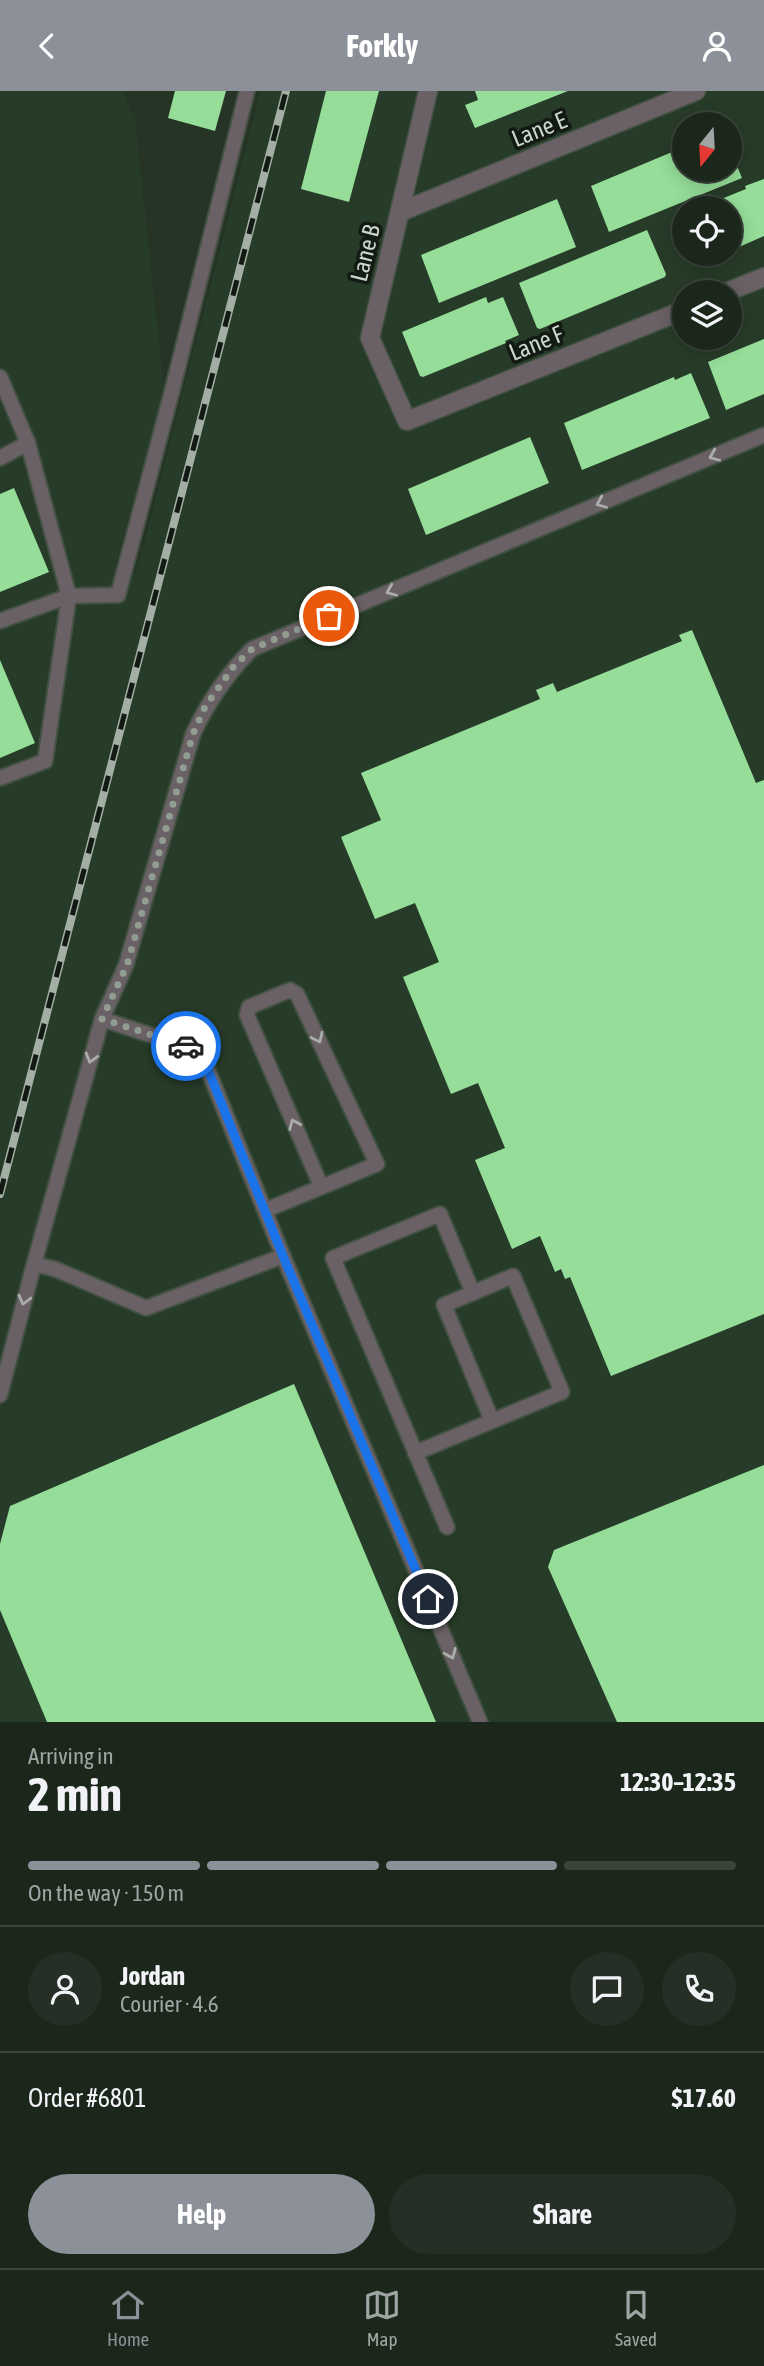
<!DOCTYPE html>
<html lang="en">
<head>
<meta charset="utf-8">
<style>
  body { margin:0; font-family:"Asap Condensed",sans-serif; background:#252f25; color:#f1f3f6; height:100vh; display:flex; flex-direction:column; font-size:26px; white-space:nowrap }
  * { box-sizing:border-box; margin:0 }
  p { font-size:23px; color:#a0a5a3 }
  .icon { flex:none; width:38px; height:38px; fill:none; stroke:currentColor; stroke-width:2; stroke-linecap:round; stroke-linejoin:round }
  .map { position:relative; height:1631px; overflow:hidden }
  .side { display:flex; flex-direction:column; background:#1c271c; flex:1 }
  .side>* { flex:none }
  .needle { width:46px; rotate:198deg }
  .buttons { position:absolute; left:672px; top:21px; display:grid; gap:14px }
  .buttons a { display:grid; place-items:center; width:70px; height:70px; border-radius:50%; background:#1c271c; box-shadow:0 4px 18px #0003,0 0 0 2px #3a443b; font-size:35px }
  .pin { position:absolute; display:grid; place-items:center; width:60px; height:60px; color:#fff; margin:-30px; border:4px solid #fff; border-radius:50%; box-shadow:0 2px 7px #0007 }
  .courier { position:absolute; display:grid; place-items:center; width:70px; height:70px; margin:-35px; border:5px solid #1a73e8; border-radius:50%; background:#fff; color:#222; box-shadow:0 2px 9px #0007 }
  .headline em { font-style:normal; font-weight:700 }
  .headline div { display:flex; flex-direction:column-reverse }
  .headline { display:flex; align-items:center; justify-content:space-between; height:119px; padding:0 28px }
  h1 { font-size:46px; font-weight:700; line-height:52px }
  .bar { display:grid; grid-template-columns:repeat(4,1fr); gap:10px 7px; align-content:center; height:84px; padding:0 28px }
  .bar i { height:9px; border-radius:5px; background:#3a443b }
  .bar .on { background:#8c9099 }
  .bar p { grid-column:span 4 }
  .line { display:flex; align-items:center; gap:18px; padding:0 28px; border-top:2px solid #3a443b }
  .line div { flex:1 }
  .round { display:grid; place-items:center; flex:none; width:74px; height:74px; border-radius:37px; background:#252f25 }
  .cta { display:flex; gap:14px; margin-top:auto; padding:14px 28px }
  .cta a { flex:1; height:80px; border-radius:42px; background:#8c9099; color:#fff; font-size:28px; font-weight:700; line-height:80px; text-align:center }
  .cta a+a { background:#252f25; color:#f1f3f6 }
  header { display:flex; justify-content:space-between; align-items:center; height:91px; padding:0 28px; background:#8c9099; color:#fff; font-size:32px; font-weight:700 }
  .tab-bar { display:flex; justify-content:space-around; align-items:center; height:98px; border-top:2px solid #3a443b; background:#1c271c; font-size:19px; color:#a0a5a3 }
  .tab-bar a { display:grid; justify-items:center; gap:4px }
  .tab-bar .on { color:#8c9099 }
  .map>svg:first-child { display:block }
  .built { fill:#273c28; fill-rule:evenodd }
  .building { fill:#95dd99 }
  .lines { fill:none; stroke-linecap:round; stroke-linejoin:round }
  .lane-casing { stroke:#435143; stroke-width:18 }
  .street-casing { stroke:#435143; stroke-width:21 }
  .lane { stroke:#6a6167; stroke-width:14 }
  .street { stroke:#6a6167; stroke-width:18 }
  .rail-casing { stroke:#a3afa4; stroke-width:8 }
  .rail { stroke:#131a13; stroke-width:5; stroke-dasharray:16; stroke-linecap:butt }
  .oneway { stroke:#aaada9 }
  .done { stroke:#929d92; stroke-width:7; stroke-dasharray:0 12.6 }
  .route { stroke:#1a73e8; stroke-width:9 }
  .labels { text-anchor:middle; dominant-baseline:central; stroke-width:7; stroke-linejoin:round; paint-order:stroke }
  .street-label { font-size:24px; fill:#ccd6cd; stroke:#131a13 }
</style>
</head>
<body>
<header><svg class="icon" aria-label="back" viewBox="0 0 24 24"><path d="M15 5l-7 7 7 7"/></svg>Forkly<svg class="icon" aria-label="person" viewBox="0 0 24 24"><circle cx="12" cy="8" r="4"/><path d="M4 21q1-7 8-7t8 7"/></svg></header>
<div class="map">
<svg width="764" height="1631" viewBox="0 0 764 1631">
  <rect width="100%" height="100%" fill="#253425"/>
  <path class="built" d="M0,0H122L135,29L164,297L115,476L136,483L261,0H764V1631H0ZM684,33H730V79H684ZM684,117H730V163H684ZM684,201H730V247H684Z"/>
  <g class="building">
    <polygon points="175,0 226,0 215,40 168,27"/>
    <polygon points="326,0 379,0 349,111 301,98"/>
    <polygon points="475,0 568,0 475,37 465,14 478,9"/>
    <polygon points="684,56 684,79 730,79 730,58 742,87 609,141 591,95"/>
    <polygon points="764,88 764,145 730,160 730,117 699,117 746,98 745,95"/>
    <polygon points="557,108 576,156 439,212 421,164"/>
    <polygon points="647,139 666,183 665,186 540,238 537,237 519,192"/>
    <polygon points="695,163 722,163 700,172"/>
    <polygon points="486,206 488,212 503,206 519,244 505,250 506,252 423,286 420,285 402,241"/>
    <polygon points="764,248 764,303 726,319 708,271"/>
    <polygon points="691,282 710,327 582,379 564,332 674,286 675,289"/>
    <polygon points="530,346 549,392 426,444 408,398"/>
    <polygon points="14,397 49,481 0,501 0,403"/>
    <polygon points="692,539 756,692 764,689 764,1223 611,1285 570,1186 565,1188 561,1178 555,1181 540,1145 512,1158 475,1069 505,1057 478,992 451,1003 403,886 439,871 415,812 375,828 341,746 381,729 361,682 540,608 536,599 553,592 557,601 682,550 679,544"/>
    <polygon points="0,569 35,652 0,667"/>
    <polygon points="294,1293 436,1631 47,1631 0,1519 0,1453 10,1415"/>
    <polygon points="764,1374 764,1631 617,1631 548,1476 554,1459"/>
  </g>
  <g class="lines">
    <g class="lane-casing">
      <g id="lane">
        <polyline points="0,286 28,352 69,505 0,530"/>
        <polyline points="0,367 28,352"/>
        <polyline points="0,687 45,670 69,505 118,504 172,300 247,0"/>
        <polyline points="102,928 187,956 206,974 283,1165 480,1631"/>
        <polyline points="266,1119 377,1073 297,903 290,899 249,916 247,924 321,1095"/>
        <polyline points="34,1173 55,1178 146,1217 283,1165"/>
        <path d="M0,1304L34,1173L102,928L126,874L193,643C208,611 227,583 252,558L764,344"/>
        <polyline points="415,1362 562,1301 513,1185 444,1214 492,1330"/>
        <polyline points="447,1436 333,1167 440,1123 473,1202"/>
      </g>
    </g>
    <g class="street-casing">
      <g id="street">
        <polyline points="428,0 370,247 407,330 684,219"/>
        <polyline points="400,121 696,0"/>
        <polyline points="727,201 764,186"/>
      </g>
    </g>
    <use href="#lane" class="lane"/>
    <use href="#street" class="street"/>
    <g class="rail-casing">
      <polyline id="rail" points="0,1103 286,0"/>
    </g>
    <use href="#rail" class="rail"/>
  </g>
  <defs><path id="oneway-chevron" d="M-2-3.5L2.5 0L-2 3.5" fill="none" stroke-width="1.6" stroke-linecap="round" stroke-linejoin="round" transform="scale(1.75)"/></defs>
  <g class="oneway">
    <use href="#oneway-chevron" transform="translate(714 365) rotate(157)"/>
    <use href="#oneway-chevron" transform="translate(601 412) rotate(157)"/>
    <use href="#oneway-chevron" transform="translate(391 500) rotate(157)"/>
    <use href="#oneway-chevron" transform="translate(318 947) rotate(65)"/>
    <use href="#oneway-chevron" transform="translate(91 967) rotate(106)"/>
    <use href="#oneway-chevron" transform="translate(294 1033) rotate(-113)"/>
    <use href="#oneway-chevron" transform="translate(24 1209) rotate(104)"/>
    <use href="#oneway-chevron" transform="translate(451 1563) rotate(67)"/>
  </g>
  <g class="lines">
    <polyline class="done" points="186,955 102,928 127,874 193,643 205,616 234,575 252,558 329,525"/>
    <polyline class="route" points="186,955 206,974 283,1165 428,1508"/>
  </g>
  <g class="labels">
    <g class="street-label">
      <text transform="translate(539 38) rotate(-22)">Lane E</text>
      <text transform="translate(365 162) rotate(-76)">Lane B</text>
      <text transform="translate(536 252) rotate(-22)">Lane F</text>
    </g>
  </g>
</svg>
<div class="buttons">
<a><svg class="needle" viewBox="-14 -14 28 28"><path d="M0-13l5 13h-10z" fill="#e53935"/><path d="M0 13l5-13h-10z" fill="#a0a5a3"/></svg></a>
<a><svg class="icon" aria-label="locate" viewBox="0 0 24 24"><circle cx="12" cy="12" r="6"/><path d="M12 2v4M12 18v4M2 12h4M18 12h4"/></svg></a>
<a><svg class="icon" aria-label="layers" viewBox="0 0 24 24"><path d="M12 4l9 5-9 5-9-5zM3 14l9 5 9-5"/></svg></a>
</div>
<div class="pin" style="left:329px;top:525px;background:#ea580c"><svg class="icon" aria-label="bag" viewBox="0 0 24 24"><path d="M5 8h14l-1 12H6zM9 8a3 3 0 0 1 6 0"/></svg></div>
<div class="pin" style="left:428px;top:1508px;background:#1f2937"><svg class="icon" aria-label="home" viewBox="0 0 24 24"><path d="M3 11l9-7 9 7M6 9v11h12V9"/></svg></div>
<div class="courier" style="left:186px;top:955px"><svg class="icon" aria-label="car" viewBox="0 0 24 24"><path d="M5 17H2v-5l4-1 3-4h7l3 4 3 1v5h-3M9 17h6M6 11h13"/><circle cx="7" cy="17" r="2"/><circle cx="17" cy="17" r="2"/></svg></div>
</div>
<section class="side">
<div class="headline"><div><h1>2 min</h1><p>Arriving in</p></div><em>12:30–12:35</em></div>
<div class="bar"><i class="on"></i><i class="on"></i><i class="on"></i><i></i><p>On the way · 150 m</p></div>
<div class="line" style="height:126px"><a class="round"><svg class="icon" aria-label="person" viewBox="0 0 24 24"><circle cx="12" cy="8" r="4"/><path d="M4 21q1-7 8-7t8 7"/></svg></a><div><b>Jordan</b><p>Courier · 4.6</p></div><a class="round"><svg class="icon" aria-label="chat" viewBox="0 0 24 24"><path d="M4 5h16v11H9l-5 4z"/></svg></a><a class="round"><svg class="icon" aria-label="phone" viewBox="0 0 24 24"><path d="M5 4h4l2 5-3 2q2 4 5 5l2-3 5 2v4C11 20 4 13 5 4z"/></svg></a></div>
<div class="line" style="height:91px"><div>Order #6801</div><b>$17.60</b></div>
<div class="cta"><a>Help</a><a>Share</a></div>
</section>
<nav class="tab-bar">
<a class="on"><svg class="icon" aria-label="home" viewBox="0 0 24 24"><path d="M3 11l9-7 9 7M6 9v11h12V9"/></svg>Home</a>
<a><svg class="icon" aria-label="map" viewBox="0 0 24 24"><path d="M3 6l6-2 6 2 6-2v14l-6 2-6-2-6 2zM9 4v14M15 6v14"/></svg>Map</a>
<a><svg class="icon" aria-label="saved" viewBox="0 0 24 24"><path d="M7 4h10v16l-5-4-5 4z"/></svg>Saved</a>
</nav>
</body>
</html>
